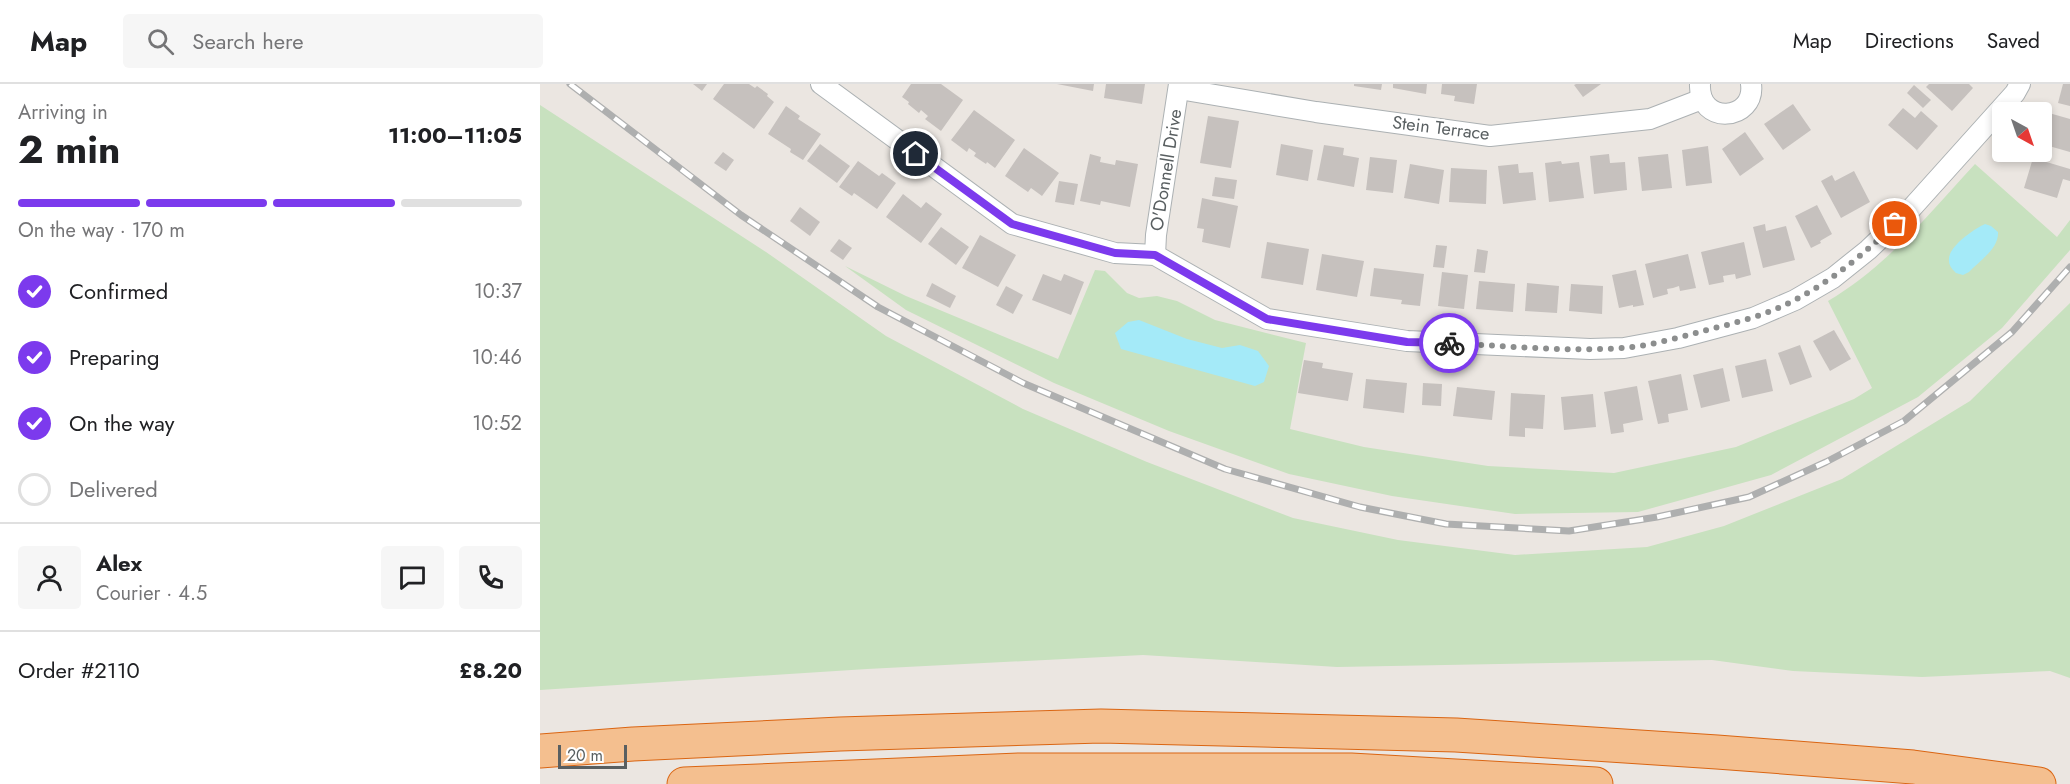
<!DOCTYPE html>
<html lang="en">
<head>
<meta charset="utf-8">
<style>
  body { margin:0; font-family:Jost,sans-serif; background:#f6f6f6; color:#202124; height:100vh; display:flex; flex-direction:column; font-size:22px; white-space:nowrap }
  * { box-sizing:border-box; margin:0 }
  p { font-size:20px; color:#757577 }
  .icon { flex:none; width:33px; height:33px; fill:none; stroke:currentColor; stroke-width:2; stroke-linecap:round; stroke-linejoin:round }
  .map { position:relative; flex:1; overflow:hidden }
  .side { display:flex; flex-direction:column; background:#fff; width:540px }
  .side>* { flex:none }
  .needle { width:39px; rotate:140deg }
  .fabs { position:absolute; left:1452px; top:18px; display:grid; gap:12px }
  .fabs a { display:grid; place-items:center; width:60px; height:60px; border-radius:6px; background:#fff; box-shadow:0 3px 9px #0003; font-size:30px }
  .scale { position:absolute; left:18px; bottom:15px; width:69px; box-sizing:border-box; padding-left:6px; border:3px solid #595f61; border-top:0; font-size:16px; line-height:21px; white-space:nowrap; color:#595f61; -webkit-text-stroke:4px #fff; paint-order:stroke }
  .pin { position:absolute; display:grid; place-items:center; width:51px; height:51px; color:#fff; margin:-26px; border:3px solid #fff; border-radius:50%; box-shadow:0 2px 6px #0007 }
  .courier { position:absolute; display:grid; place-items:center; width:60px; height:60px; margin:-30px; border:4px solid #7c3aed; border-radius:50%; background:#fff; color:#222; box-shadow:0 2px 8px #0007 }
  .headline em { font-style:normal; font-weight:700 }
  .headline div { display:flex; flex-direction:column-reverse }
  .headline { display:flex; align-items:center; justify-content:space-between; height:102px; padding:0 18px }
  h1 { font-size:39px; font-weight:700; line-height:45px }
  .bar { display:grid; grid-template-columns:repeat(4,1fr); gap:9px 6px; align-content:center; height:72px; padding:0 18px }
  .bar i { height:8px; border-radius:4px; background:#e0e0e0 }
  .bar .active { background:#7c3aed }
  .bar p { grid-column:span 4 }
  .line { display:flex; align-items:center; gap:15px; padding:0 18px; border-top:2px solid #e0e0e0 }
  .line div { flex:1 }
  .round { display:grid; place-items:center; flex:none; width:63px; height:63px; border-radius:6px; background:#f6f6f6 }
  ol { padding:0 18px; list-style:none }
  li { display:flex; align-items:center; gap:18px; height:66px }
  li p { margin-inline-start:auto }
  li .icon { padding:6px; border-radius:50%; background:#7c3aed; color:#fff; stroke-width:4 }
  li:last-child { color:#757577 }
  li i { width:33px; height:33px; border:3px solid #e0e0e0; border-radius:50% }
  header { display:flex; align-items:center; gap:36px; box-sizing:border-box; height:84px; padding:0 30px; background:#fff; border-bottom:2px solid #e0e0e0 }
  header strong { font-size:28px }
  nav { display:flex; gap:33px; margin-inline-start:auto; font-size:21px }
  .search { width:420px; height:54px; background:#f6f6f6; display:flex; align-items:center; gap:15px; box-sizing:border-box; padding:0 21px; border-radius:6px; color:#757577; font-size:22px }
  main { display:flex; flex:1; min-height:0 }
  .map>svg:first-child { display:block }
  .green { fill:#c8e1bf }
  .water { fill:#a4eaf8 }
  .building { fill:#c6c1be }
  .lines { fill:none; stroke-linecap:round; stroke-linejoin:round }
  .street-casing { stroke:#acb1b3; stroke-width:22 }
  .highway-casing { stroke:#da6512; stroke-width:35 }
  .street { stroke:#fff; stroke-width:20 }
  .highway { stroke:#f4bf8f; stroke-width:33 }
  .rail-casing { stroke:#aeafaf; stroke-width:7 }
  .rail { stroke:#fff; stroke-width:4.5; stroke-dasharray:14; stroke-linecap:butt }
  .done { stroke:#8c8e8e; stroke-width:6; stroke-dasharray:0 10.8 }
  .route { stroke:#7c3aed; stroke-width:8 }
  .labels { text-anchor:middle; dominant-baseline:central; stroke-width:4.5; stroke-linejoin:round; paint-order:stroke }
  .street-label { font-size:18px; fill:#595f61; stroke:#fff }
</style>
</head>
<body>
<header>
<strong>Map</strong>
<div class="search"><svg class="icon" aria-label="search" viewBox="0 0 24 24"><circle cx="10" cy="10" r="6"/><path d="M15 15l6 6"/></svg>Search here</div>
<nav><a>Map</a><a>Directions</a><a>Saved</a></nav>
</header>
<main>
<section class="side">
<div class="headline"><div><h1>2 min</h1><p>Arriving in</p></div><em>11:00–11:05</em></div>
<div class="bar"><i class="active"></i><i class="active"></i><i class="active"></i><i></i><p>On the way · 170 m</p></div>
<ol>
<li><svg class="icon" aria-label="check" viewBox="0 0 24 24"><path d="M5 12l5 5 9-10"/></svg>Confirmed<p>10:37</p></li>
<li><svg class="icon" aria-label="check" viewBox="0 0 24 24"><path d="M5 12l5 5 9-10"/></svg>Preparing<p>10:46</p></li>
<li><svg class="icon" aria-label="check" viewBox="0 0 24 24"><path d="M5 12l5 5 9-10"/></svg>On the way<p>10:52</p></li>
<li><i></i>Delivered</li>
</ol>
<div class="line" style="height:108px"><a class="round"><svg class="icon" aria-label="person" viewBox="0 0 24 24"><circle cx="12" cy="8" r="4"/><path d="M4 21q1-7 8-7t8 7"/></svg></a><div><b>Alex</b><p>Courier · 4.5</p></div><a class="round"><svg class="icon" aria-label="chat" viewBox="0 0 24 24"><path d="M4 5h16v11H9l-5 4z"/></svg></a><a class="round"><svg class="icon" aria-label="phone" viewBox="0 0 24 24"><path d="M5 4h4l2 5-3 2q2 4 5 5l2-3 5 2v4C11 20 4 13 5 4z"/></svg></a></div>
<div class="line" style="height:78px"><div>Order #2110</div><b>£8.20</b></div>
</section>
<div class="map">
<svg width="1530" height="700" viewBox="0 0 1530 700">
  <rect width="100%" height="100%" fill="#ebe6e1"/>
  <g class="green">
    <polygon points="0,21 226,168 346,252 483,325 607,378 753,434 858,456 975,471 1107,463 1184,442 1302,395 1430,317 1530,219 1530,594 1510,587 1382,593 1253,587 1172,576 797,583 603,571 327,585 0,606"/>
    <path d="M1435,80L1517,153L1530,136V166L1462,244L1378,313L1231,391L1098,428L975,430L852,412L749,390L629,347L514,299L366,226L305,182L366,212L518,275L555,186L565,187L587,209L599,214L617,212L637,217L675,236L766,259L750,345L824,363L948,382L1074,389L1196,363L1314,315L1332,304L1288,217C1346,183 1390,129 1435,80Z"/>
  </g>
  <g class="water">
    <path d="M1445,140L1451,142L1458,148C1459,165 1439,177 1429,188L1423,191L1416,189C1413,186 1409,182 1409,177C1407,163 1434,145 1445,140Z"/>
    <polygon points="599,236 647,255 682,264 700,261 718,267 729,282 724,298 715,302 581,265 575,249 588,238"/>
  </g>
  <g class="building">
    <polygon points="153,0 167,0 162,7"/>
    <polygon points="184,0 209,0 215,4 217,2 228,10 227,12 234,18 214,45 173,15"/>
    <polygon points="371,0 401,0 423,16 401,47 385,35 388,32 381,26 379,29 368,20 369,18 362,13"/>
    <polygon points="517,0 554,0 553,7"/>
    <polygon points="566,0 605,0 602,20 564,14"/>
    <polygon points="814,0 842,0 841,6 814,2"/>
    <polygon points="853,0 887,0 886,10 853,4"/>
    <polygon points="902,0 937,0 934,20 914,17 915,12 901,10"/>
    <polygon points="1036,0 1061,0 1043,13 1034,1"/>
    <polygon points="1389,0 1429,0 1433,4 1412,27 1386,3"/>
    <polygon points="1523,0 1530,0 1530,22 1518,19"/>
    <polygon points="1374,1 1391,16 1383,24 1367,9"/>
    <polygon points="1253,20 1271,46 1243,66 1224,40"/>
    <polygon points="246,22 260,32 258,35 281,50 263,76 250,68 251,65 228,50"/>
    <polygon points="1363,24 1375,34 1381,27 1398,42 1377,66 1348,41"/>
    <polygon points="434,26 475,56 455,84 447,78 446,80 434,72 436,69 429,64 427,68 411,56"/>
    <polygon points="1509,29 1530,35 1530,68 1502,60"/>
    <polygon points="668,32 699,37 691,84 660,79"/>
    <polygon points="1205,48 1224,75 1200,92 1182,65"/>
    <polygon points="280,60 310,82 297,99 267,77"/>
    <polygon points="741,60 773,66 768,97 736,91"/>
    <polygon points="784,61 804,64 803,71 819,74 814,103 777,96"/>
    <polygon points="1168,62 1172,99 1146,102 1142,66"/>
    <polygon points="484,64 519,89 502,112 491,104 488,108 465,92"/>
    <polygon points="183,68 194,76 186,87 174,79"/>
    <polygon points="550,70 561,73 560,78 575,81 576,76 598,80 590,123 561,117 560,121 540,117"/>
    <polygon points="1069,70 1070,79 1085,78 1087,106 1054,110 1050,72"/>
    <polygon points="1128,70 1132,104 1102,107 1098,73"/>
    <polygon points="830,73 857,76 853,109 826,106"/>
    <polygon points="1493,74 1530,85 1530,97 1523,95 1517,114 1484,104"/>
    <polygon points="318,77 339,92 342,89 356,99 337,125 314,109 312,112 299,103"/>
    <polygon points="1021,77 1022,80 1039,78 1044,114 1009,118 1005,79"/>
    <polygon points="870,80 904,86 899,120 864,114"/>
    <polygon points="978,80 979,89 993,88 996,116 963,120 958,82"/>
    <polygon points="911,84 947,86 946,120 909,118"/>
    <polygon points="1314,87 1330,118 1301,134 1281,97 1292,91 1295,97"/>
    <polygon points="675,93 697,96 694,115 672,112"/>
    <polygon points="519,97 538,100 534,121 515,118"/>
    <polygon points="363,110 381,124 386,118 402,130 381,159 346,133"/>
    <polygon points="662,114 698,122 690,164 662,158 664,145 657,144"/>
    <polygon points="1277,121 1292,150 1280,157 1281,159 1271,164 1255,132"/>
    <polygon points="260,123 280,138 270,152 250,137"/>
    <polygon points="1225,140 1226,147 1246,142 1255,176 1223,184 1213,143"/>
    <polygon points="401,143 429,163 416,181 388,160"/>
    <polygon points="440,151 476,171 458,203 422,184"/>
    <polygon points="299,155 312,164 303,176 290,167"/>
    <polygon points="727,158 769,165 763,201 721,194"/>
    <polygon points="1204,158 1211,191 1196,195 1195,190 1183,192 1184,198 1169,201 1161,168"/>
    <polygon points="896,161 907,162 904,184 893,183"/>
    <polygon points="937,165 948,167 945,189 934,188"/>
    <polygon points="782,170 824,177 817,213 776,206"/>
    <polygon points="1148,170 1156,204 1140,207 1139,202 1133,204 1127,205 1128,210 1113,214 1105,180"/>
    <polygon points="834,184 884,190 880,222 861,220 862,216 830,212"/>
    <polygon points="1096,186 1104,221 1093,223 1093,221 1079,224 1072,191"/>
    <polygon points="902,188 928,191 924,225 898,222"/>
    <polygon points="503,190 521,197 524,190 544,198 531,231 492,216"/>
    <polygon points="939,197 975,200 973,228 936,225"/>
    <polygon points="392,199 416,212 410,224 386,212"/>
    <polygon points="987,199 1019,202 1017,229 985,227"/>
    <polygon points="1031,200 1063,202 1062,230 1029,227"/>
    <polygon points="466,202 483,211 473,230 456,221"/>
    <polygon points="1294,246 1311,275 1290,287 1273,257"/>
    <polygon points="1260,261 1272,293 1250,301 1238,269"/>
    <polygon points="1226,275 1233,307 1202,314 1195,282"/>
    <polygon points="764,276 783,279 782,284 813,289 808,317 758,309"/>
    <polygon points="1183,284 1190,317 1161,324 1153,291"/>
    <polygon points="1141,290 1148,326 1128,330 1129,338 1118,340 1108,297"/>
    <polygon points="826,295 867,299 864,329 823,324"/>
    <polygon points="883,299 902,300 901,322 882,321"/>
    <polygon points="1097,302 1103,336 1083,340 1084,348 1071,350 1064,308"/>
    <polygon points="917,303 955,307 952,336 913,332"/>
    <polygon points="971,309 1005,311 1003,345 985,344 985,353 969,352"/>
    <polygon points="1053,310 1056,343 1024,346 1021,313"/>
  </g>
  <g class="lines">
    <g class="street-casing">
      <g id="street">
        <polyline points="281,0 472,140 575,169 615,171 727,235 867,257 1050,265 1084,264 1138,254 1213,234 1255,216 1293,194 1328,166 1369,127 1475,9 1480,0"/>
        <path d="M1160,0C1158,42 1216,37 1211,0"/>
        <polyline points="639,5 776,28 950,52 1110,35 1162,15"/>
        <polyline points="615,171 616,151 639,0"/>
      </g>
    </g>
    <g class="highway-casing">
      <g id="highway">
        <polyline points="0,667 93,660 300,650 561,642 916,651 1177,668 1373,683 1499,700"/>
        <polyline points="144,700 479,686 811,686 1056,700"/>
      </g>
    </g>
    <use href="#street" class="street"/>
    <use href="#highway" class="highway"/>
    <g class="rail-casing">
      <polyline id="rail" points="30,0 201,131 338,223 483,299 685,385 820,423 906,440 1029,447 1117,433 1209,413 1286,378 1364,337 1472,248 1530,183"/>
    </g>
    <use href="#rail" class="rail"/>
  </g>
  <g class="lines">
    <path class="done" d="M909,259C966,262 1025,268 1082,264C1109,262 1137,254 1163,247C1179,243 1195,239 1211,234C1267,217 1314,180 1355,140"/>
    <polyline class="route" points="376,70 472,140 575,169 615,171 727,235 867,258 909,259"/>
  </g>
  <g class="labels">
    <g class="street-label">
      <text transform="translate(901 44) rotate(7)">Stein Terrace</text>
      <text transform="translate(626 86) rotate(-81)">O'Donnell Drive</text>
    </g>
  </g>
</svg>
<div class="fabs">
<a><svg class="needle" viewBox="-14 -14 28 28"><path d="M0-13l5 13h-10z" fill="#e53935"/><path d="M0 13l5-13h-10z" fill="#757577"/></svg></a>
</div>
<div class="scale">20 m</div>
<div class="pin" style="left:1355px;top:140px;background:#ea580c"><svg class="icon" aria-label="bag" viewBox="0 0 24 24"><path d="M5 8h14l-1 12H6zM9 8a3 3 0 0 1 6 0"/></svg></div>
<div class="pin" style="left:376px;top:70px;background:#1f2937"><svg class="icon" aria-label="home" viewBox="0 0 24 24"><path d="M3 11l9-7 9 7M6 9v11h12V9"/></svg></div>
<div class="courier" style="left:909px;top:259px"><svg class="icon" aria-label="bike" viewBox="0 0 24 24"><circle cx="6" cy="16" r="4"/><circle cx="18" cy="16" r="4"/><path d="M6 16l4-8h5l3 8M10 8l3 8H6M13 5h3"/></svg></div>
</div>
</main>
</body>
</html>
